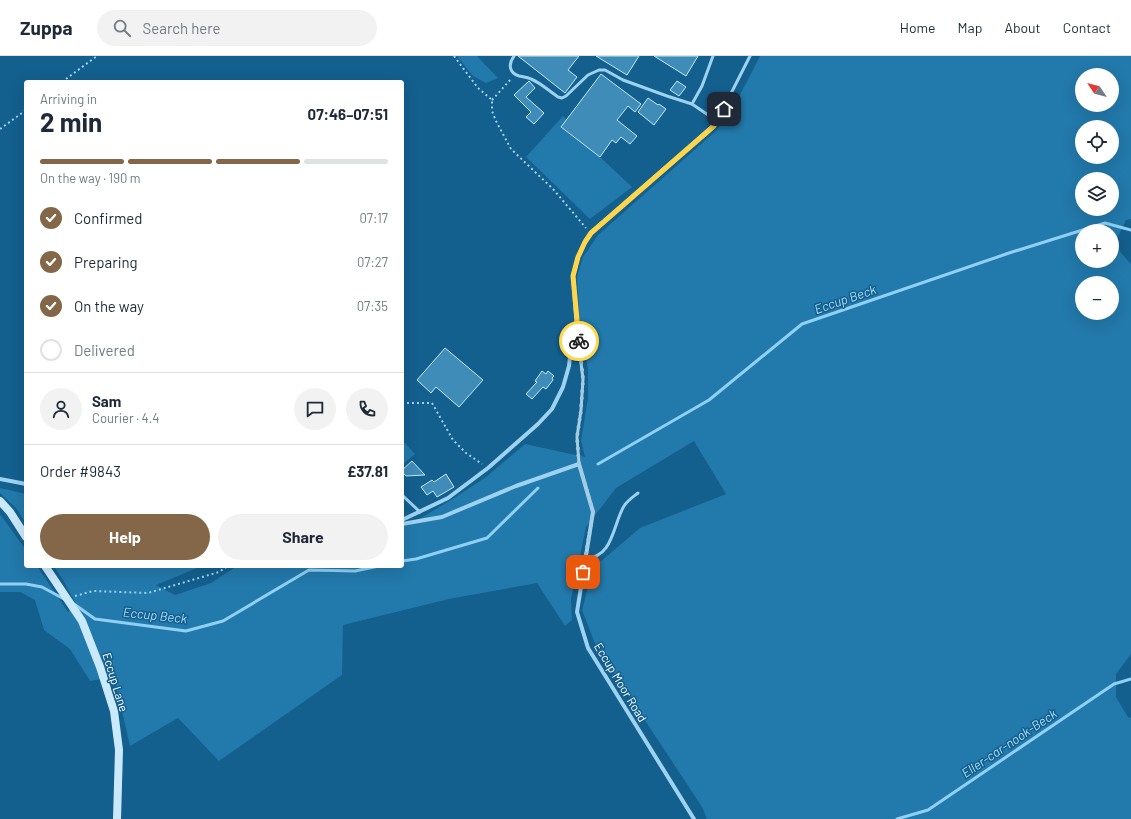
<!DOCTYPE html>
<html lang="en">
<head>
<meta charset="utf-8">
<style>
  body { margin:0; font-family:Barlow,sans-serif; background:#f2f2f3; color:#1f2937; height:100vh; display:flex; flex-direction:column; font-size:15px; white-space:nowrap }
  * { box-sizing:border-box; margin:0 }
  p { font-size:13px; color:#747a83 }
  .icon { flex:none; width:22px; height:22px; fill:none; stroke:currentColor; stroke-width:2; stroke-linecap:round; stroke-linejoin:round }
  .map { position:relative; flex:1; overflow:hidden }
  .drawer { position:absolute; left:24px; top:24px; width:380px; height:488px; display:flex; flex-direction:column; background:#fff; border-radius:4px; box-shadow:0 4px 16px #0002 }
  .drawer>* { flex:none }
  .needle { width:26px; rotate:305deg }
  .buttons { position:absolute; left:1075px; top:12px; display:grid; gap:8px }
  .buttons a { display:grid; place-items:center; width:44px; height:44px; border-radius:50%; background:#fff; box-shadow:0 4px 16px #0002; font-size:20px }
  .pin { position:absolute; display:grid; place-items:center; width:34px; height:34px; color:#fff; margin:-17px; border-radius:8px; box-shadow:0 2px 6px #0006 }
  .courier { position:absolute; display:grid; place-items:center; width:40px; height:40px; margin:-20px; border:3px solid #ffd54a; border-radius:50%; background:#fff; color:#222; box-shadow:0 1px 5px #0007 }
  .head em { font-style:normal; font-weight:700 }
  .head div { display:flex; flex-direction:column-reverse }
  .head { display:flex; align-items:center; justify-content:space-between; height:68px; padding:0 16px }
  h1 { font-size:26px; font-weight:700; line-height:30px }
  .bar { display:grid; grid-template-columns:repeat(4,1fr); gap:6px 4px; align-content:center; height:48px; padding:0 16px }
  .bar i { height:5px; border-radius:3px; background:#e0e1e3 }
  .bar .active { background:#846748 }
  .bar p { grid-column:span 4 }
  .line { display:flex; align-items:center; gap:10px; padding:0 16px; border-top:1px solid #e0e1e3 }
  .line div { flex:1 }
  .round { display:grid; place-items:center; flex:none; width:42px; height:42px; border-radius:21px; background:#f2f2f3 }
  ol { padding:0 16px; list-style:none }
  li { display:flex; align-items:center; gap:12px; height:44px }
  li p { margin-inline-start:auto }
  li .icon { padding:4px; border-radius:50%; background:#846748; color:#fff; stroke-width:4 }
  li:last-child { color:#747a83 }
  li i { width:22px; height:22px; border:2px solid #e0e1e3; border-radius:50% }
  .button { display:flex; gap:8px; margin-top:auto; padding:8px 16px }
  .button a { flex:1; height:46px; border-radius:24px; background:#846748; color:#fff; font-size:16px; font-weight:700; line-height:46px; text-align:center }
  .button a+a { background:#f2f2f3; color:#1f2937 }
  header { display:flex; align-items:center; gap:24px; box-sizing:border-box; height:56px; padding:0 20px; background:#fff; border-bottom:1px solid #e0e1e3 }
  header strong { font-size:19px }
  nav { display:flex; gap:22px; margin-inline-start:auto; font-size:14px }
  .search { width:280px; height:36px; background:#f2f2f3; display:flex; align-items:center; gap:10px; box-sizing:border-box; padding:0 14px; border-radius:22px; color:#747a83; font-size:15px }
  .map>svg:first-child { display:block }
  .green { fill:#2279ab; fill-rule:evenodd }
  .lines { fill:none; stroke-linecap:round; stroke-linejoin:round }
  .stream { stroke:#8fd0f4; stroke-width:3 }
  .building { fill:#408cb8; stroke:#c4e8fc }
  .path { stroke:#9dd2f1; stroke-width:2; stroke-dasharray:2 3; stroke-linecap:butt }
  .lane { stroke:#9dd2f1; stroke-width:3 }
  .street { stroke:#9dd2f1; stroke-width:4 }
  .secondary { stroke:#cbe9fc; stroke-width:8 }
  .done { stroke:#acc7d7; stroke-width:4; stroke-dasharray:0 7.2 }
  .route { stroke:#ffd54a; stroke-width:5 }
  .labels { text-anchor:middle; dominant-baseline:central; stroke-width:3; stroke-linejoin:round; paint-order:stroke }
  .street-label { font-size:12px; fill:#fff; stroke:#135f8e }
  .water-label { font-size:13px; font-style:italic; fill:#a9dcf8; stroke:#135f8e }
</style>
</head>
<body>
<header>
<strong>Zuppa</strong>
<div class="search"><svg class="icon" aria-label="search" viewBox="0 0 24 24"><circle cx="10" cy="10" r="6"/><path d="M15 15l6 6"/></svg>Search here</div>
<nav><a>Home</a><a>Map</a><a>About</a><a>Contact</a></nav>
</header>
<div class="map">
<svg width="1131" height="763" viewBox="0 0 1131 763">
  <rect width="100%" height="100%" fill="#135f8e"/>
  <g class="green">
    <polygon points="457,0 477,0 498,22 486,27 473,20"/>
    <path d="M760,0H1131V163L1126,164L1114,189L1131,208V598L1116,618V641L1128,661L1131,662V763H707L702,751L596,590L582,554L593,512L640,472L726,438L694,385L616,432L586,471L571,543L572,564L565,570L537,527L449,543L343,569L342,619L219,705L178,662L130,690L114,621L90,625L70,593L44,574L35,544L20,536H0V458L26,494V510H37L68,556L76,548L63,524L54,510H202L156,529L175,539L211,527L237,510H402V470L421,462L456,441L486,421L525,388L585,401L581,385L588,342V313L580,270L577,221L583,201L598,179L716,75C734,52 747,26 760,0ZM1082,19H1112V49H1082ZM1082,71H1112V101H1082ZM1082,123H1112V153H1082ZM1082,175H1112V205H1082ZM1082,227H1112V257H1082Z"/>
    <polygon points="563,60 567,64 561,72 600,101 632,131 590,163 526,101"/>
    <polygon points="402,384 415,398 402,409"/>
    <polygon points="0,432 26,438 26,468 16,452 0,437"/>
  </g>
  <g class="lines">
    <g class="stream">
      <polyline points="598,408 709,344 802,268 1009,197 1105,167 1131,174"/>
      <polyline points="402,505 416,503 487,482 538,432"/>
      <polyline points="0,528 26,528 42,531 64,543"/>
      <polyline points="74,548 95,563 186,575 223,565 309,514 355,515 379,510"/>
      <polyline points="897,763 928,754 1114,628 1131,623"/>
    </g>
  </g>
  <g class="building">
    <polygon points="518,0 579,0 568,14 577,21 565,37"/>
    <polygon points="596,0 639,0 627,19"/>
    <polygon points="654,0 698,0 686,20"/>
    <polygon points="601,18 641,48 635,56 628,50 617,64 637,80 630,88 621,81 616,87 612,84 600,101 561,71"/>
    <polygon points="529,25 535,32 526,41 544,57 534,68 526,61 531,56 514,39"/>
    <polygon points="677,25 686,31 679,40 670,34"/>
    <polygon points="648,42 658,49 659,48 666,53 654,69 638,56"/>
    <polygon points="445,292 483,324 459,351 436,331 431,337 417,324"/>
    <polygon points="542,315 546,318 548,315 554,320 552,322 553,324 546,333 543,331 532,343 526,338 537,326 535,325"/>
    <polygon points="412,405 425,419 406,420 402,416 402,414"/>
    <polygon points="446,418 454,431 437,441 433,435 427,439 421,431 432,424 434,426"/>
  </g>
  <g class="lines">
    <g class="path">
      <polyline points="454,0 478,32 492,44 492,55 496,65 511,93 553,133 586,172"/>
      <polyline points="62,26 97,0"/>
      <polyline points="492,44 511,23"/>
      <polyline points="0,73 26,54"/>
      <polyline points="402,347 432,347 453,384 466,397 482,408"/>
      <polyline points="75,540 93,535 148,537 219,516 228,510"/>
    </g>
    <g class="lane">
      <path d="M514,0C508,8 509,17 519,20C523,21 527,21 531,23C541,27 549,35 558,41L562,42L566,40L588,19L599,14H605L623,24L667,40L692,48L717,65L750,0"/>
      <polyline points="692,48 702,30 713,0"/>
      <polyline points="577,275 583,323 581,354 577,381 579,408"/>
      <polyline points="402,439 420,456"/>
      <path d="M585,502C613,503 613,468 624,450C628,444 633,441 638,437"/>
    </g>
    <g class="street">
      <polyline points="0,423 26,428"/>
      <polyline points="402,464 448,442 488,412 538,368 552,353 563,331 569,310 571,291 577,273 573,220 578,201 585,186 591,177 713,70 717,65"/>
      <polyline points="402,468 442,461 516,430 579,408 593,456 577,556 588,592 694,763"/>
    </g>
    <g class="secondary">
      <polyline points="0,445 10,456 26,481"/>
      <polyline points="45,510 82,565 100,611 114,655 119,694 117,763"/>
    </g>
  </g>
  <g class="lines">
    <polyline class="done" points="579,285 583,323 581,354 577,381 579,408 593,456 583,516"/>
    <polyline class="route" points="579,285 573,220 578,201 585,186 591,177 714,70 717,65 724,53"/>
  </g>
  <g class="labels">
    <g class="street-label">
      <text transform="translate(116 626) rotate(73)">Eccup Lane</text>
      <text transform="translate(621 626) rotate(59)">Eccup Moor Road</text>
    </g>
    <g class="water-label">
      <text transform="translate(845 243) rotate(-19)">Eccup Beck</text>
      <text transform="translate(155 559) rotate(6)">Eccup Beck</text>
      <text transform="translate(1009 687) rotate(-34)">Eller-car-nook-Beck</text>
    </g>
  </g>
</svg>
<div class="buttons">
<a><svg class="needle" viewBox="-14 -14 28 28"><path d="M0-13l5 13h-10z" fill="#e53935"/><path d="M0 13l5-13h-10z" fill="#747a83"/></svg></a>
<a><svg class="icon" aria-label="locate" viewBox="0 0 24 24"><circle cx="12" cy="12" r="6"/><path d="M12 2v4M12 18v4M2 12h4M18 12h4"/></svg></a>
<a><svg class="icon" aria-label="layers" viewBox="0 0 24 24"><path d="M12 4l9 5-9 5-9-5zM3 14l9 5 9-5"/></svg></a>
<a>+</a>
<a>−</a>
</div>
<div class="pin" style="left:583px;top:516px;background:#ea580c"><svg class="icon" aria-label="bag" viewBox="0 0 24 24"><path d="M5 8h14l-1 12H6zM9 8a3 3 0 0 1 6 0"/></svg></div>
<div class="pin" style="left:724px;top:53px;background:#1f2937"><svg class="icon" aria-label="home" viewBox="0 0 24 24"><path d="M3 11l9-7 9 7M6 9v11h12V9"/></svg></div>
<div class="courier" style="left:579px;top:285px"><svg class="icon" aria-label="bike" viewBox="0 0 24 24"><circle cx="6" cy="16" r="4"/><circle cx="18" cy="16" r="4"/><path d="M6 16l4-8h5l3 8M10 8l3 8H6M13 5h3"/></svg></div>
<section class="drawer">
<div class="head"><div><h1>2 min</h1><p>Arriving in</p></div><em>07:46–07:51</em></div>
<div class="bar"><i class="active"></i><i class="active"></i><i class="active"></i><i></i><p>On the way · 190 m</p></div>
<ol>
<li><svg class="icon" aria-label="check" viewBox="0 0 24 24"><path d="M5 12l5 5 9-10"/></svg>Confirmed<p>07:17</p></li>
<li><svg class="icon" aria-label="check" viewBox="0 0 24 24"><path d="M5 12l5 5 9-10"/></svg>Preparing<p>07:27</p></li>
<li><svg class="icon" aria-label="check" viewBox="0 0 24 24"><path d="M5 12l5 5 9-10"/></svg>On the way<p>07:35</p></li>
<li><i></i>Delivered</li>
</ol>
<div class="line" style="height:72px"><a class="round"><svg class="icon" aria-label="person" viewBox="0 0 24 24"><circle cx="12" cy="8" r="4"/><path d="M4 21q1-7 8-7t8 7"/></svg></a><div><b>Sam</b><p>Courier · 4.4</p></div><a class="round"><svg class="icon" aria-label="chat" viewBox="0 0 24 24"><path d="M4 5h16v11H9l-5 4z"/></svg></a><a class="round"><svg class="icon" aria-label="phone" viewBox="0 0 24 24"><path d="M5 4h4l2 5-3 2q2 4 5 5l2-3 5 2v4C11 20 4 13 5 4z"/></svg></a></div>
<div class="line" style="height:52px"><div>Order #9843</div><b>£37.81</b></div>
<div class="button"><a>Help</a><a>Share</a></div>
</section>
</div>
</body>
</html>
